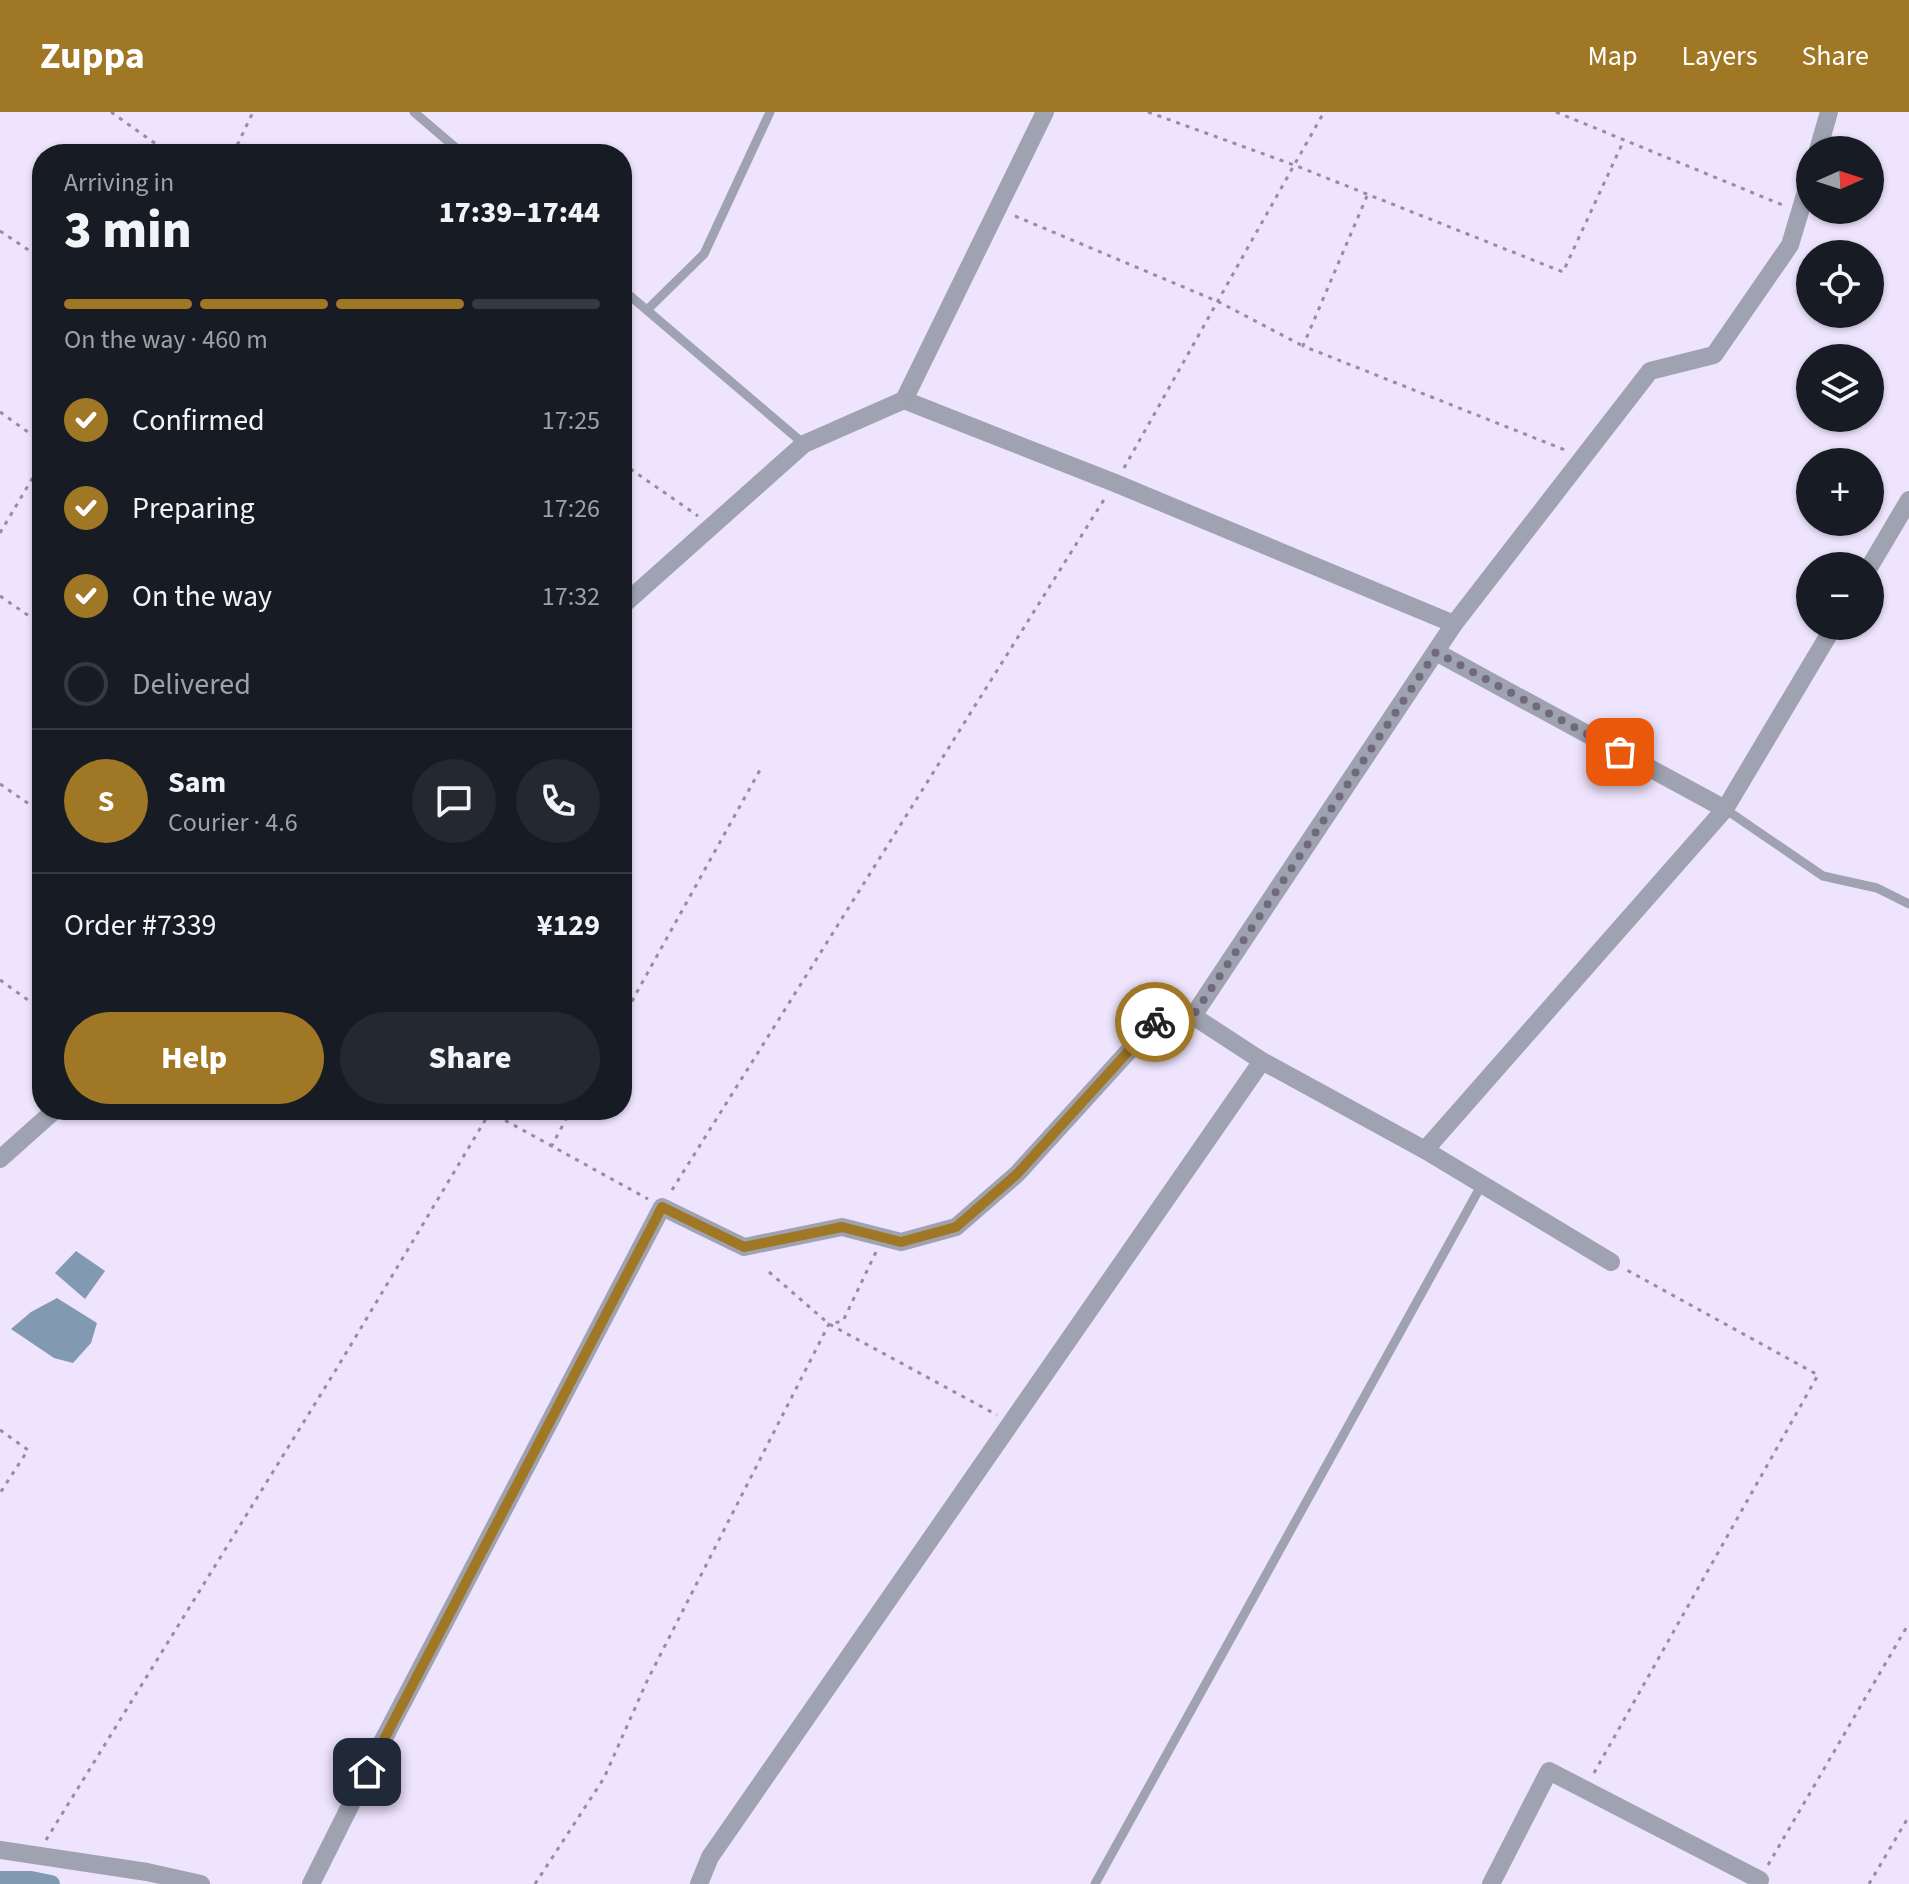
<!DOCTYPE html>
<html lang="en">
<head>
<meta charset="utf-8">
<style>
  body { margin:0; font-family:"Source Sans 3",sans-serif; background:#242831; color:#f1f3f6; height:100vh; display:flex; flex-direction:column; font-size:30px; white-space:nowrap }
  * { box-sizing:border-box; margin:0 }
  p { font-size:26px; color:#9ea1a6 }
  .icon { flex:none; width:44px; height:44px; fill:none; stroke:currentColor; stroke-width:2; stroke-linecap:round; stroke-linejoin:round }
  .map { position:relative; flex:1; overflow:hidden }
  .panel { position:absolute; left:32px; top:32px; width:600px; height:976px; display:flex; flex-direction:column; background:#171b24; border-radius:32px; box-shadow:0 2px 6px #0004 }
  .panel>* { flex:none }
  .needle { width:52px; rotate:87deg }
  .fabs { position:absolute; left:1796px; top:24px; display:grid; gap:16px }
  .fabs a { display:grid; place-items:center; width:88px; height:88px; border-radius:50%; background:#171b24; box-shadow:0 2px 6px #0004; font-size:40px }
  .pin { position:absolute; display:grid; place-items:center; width:68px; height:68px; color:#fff; margin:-34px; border-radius:16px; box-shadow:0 4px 12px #0006 }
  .courier { position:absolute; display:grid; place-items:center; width:80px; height:80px; margin:-40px; border:6px solid #9f7725; border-radius:50%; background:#fff; color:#222; box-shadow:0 2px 10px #0007 }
  .head em { font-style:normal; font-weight:800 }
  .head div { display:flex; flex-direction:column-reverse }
  .head { display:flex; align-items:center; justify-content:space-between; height:136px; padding:0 32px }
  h1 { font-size:52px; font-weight:800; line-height:60px }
  .bar { display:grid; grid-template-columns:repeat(4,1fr); gap:12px 8px; align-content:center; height:96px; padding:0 32px }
  .bar i { height:10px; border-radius:6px; background:#363941 }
  .bar .current { background:#9f7725 }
  .bar p { grid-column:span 4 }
  .line { display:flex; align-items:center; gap:20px; padding:0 32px; border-top:2px solid #363941 }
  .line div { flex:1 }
  .round { display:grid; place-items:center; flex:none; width:84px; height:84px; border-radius:42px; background:#242831 }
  ol { padding:0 32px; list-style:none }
  li { display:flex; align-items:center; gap:24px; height:88px }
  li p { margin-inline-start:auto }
  li .icon { padding:8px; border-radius:50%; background:#9f7725; color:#fff; stroke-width:4 }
  li:last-child { color:#9ea1a6 }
  li i { width:44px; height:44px; border:4px solid #363941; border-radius:50% }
  .cta { display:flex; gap:16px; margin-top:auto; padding:16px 32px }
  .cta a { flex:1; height:92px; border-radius:48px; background:#9f7725; color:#fff; font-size:32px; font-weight:800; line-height:92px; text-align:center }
  .cta a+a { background:#242831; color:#f1f3f6 }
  header { display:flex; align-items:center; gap:48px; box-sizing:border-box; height:112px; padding:0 40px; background:#9f7725; color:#fff }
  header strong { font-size:38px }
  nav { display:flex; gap:44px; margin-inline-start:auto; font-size:28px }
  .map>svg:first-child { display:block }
  .water { fill:#8199b1 }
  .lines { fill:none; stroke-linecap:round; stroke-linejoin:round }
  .canal { stroke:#8199b1; stroke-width:18 }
  .path { stroke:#958da0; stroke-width:3; stroke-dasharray:4 6; stroke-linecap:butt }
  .service { stroke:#9fa2b0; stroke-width:9 }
  .minor { stroke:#9fa2b0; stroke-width:18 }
  .done { stroke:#716a7a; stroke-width:8; stroke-dasharray:0 14.4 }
  .route { stroke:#9f7725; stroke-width:10 }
</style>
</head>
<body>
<header>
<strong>Zuppa</strong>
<nav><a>Map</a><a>Layers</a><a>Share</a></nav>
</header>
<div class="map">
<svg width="1909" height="1772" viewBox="0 0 1909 1772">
  <rect width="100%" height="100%" fill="#eee4fe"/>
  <g class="water">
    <polygon points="76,1139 105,1159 85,1187 55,1161"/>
    <polygon points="57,1186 97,1211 91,1231 73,1251 54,1246 11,1217 31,1200"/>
  </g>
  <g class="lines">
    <polyline class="canal" points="0,1768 31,1768 51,1772"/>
    <g class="path">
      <polyline points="111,0 170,42"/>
      <polyline points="1148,0 1294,53 1563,160 1624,28"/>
      <polyline points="1556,0 1785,94"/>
      <polyline points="233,42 253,0"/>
      <polyline points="1367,84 1303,234 1565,338"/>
      <polyline points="1015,104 1219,190 1303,234"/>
      <polyline points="0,119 42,147"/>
      <polyline points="0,300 42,330"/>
      <polyline points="622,351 698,404"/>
      <polyline points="1124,356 1324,0"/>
      <polyline points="0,421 42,350"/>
      <polyline points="0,484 42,513"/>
      <polyline points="0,672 42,701"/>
      <polyline points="0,868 42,898"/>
      <polyline points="622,907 760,658"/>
      <polyline points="551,1035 571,998"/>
      <polyline points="672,1078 1105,386"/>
      <polyline points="769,1160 829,1212 997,1303"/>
      <polyline points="0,1318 28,1338 0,1381"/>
      <polyline points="1594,1661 1818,1263 1625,1157"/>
      <polyline points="46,1728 337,1256 490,1000 648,1087"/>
      <polyline points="1768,1753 1909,1511"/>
      <polyline points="535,1772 604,1666 647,1569 829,1212 843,1209 876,1140"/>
      <polyline points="1869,1772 1909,1704"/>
    </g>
    <g class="service">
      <polyline points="414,0 463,42"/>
      <polyline points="622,177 804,332"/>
      <polyline points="647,198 704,142 770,0"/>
      <polyline points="1725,697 1823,764 1877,776 1909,792"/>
      <polyline points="1095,1772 1482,1072"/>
    </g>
    <g class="minor">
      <polyline points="1045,0 904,288 1115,371 1454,512"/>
      <polyline points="1818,38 1829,0"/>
      <polyline points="1870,454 1909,388"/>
      <polyline points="622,494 804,332 904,288"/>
      <polyline points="1436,540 1725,697 1834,514"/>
      <polyline points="1262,949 1193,904 1454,512 1650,259 1714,243 1790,133 1810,66"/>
      <polyline points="0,1047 55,998"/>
      <polyline points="1611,1150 1425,1038 1725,697"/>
      <polyline points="0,1738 147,1760 201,1772"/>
      <polyline points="311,1772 381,1632 662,1095 744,1135 842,1115 901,1130 956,1115 1017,1062 1156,909 1193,904"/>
      <polyline points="699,1772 710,1745 1262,949 1425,1038"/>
      <polyline points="1491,1772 1549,1659 1760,1768 1758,1772"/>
    </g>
  </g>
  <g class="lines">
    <polyline class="done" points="1155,910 1193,904 1436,540 1620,640"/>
    <polyline class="route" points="367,1660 662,1095 744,1135 842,1115 901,1130 956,1115 1017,1062 1155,910"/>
  </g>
</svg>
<div class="fabs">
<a><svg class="needle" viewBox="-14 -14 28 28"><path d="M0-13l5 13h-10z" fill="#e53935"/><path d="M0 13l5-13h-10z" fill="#9ea1a6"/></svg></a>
<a><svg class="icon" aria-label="locate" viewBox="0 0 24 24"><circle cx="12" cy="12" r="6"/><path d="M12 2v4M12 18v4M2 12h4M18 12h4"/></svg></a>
<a><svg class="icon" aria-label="layers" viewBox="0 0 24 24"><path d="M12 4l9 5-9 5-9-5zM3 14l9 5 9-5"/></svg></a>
<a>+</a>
<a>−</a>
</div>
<div class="pin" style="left:1620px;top:640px;background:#ea580c"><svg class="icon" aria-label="bag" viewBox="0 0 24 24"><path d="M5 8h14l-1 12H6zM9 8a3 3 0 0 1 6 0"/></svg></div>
<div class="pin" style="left:367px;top:1660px;background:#1f2937"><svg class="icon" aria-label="home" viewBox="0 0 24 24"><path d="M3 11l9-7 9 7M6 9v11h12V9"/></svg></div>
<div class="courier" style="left:1155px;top:910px"><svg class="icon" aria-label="bike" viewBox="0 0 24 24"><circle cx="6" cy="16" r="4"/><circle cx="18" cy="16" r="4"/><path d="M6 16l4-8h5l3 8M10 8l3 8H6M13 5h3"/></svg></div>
<section class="panel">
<div class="head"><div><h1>3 min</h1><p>Arriving in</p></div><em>17:39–17:44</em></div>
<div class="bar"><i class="current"></i><i class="current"></i><i class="current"></i><i></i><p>On the way · 460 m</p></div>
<ol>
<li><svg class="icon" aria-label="check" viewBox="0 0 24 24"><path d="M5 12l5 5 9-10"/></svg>Confirmed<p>17:25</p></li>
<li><svg class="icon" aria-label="check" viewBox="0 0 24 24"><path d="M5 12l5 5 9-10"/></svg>Preparing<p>17:26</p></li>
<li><svg class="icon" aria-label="check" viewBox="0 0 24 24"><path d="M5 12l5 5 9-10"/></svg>On the way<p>17:32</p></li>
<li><i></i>Delivered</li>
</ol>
<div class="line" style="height:144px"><b class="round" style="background:#9f7725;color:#fff">S</b><div><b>Sam</b><p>Courier · 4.6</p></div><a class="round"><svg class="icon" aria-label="chat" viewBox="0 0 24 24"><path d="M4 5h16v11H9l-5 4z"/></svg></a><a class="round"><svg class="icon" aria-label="phone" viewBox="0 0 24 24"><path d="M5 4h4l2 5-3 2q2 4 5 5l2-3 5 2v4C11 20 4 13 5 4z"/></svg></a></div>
<div class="line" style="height:104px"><div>Order #7339</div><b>¥129</b></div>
<div class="cta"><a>Help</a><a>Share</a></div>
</section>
</div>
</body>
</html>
